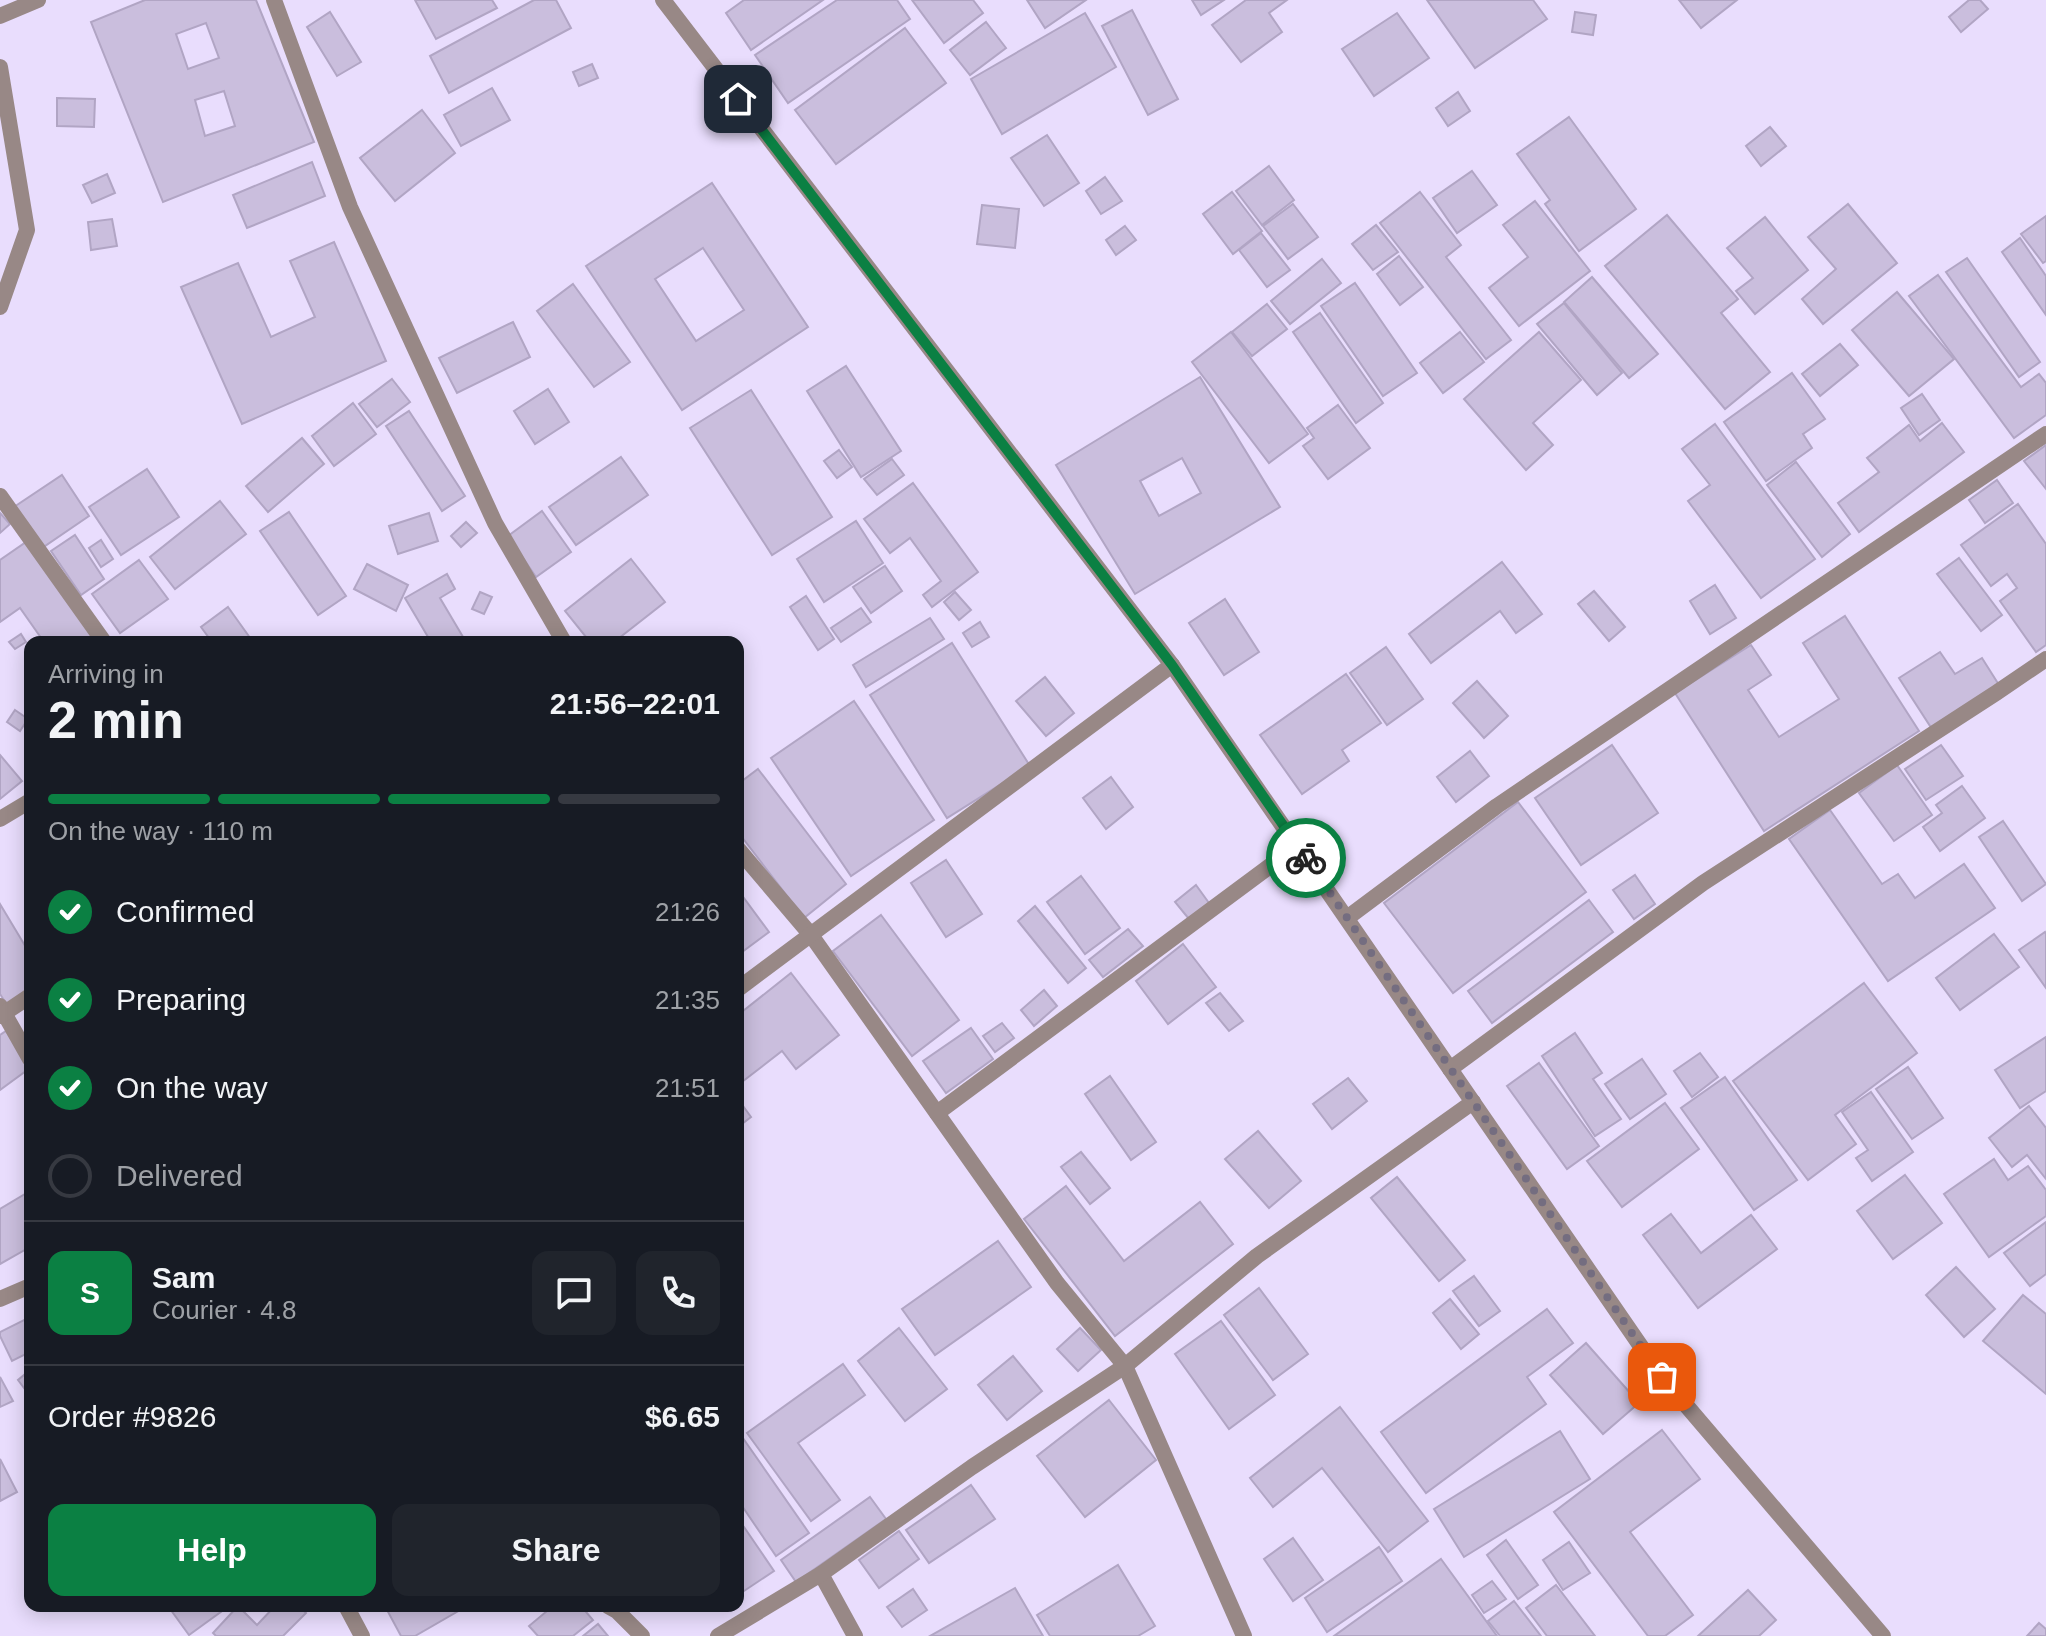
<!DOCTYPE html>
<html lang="en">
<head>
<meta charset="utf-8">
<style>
  body { margin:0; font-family:Helvetica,sans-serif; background:#20242c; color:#f1f3f6; height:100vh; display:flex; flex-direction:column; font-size:30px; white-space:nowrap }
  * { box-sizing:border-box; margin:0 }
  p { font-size:26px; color:#9ea1a6 }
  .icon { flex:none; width:44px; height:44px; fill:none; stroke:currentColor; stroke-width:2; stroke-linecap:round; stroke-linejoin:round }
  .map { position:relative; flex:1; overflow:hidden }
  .side { position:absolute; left:24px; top:636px; width:720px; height:976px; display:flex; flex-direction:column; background:#171b24; border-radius:16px; box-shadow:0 4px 20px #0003 }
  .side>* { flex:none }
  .pin { position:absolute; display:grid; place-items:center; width:68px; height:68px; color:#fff; margin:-34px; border-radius:16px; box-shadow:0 4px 12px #0006 }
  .courier { position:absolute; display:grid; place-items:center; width:80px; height:80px; margin:-40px; border:6px solid #0b8043; border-radius:50%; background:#fff; color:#222; box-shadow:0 2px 10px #0007 }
  .headline em { font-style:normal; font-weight:600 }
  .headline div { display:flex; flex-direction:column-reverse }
  .headline { display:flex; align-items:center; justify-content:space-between; height:136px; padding:0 24px }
  h1 { font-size:52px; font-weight:600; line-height:60px }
  .bar { display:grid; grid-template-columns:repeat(4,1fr); gap:12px 8px; align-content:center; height:96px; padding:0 24px }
  .bar i { height:10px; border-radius:6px; background:#363941 }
  .bar .current { background:#0b8043 }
  .bar p { grid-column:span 4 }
  .line { display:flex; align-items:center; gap:20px; padding:0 24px; border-top:2px solid #363941 }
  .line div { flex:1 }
  .round { display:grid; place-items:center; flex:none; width:84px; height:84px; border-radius:16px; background:#20242c }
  ol { padding:0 24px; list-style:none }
  li { display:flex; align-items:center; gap:24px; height:88px }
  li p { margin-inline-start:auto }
  li .icon { padding:8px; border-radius:50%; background:#0b8043; color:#fff; stroke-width:4 }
  li:last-child { color:#9ea1a6 }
  li i { width:44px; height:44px; border:4px solid #363941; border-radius:50% }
  .primary-button { display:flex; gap:16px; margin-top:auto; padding:16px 24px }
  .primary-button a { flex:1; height:92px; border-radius:16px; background:#0b8043; color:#fff; font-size:32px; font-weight:600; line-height:92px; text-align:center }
  .primary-button a+a { background:#20242c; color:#f1f3f6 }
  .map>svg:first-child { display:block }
  .building { fill:#cabedd; stroke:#b1a5c4; stroke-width:2; fill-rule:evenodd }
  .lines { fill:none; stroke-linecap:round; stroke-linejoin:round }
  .street { stroke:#988886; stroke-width:16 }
  .done { stroke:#746d80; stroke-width:8; stroke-dasharray:0 14.4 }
  .route { stroke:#0b8043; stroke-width:10 }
</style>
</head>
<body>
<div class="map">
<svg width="2046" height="1636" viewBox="0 0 2046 1636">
  <rect width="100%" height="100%" fill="#e9ddfd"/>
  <g class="building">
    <path d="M145,0H256L314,142L163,202L91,22ZM206,23L219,58L188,69L176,34ZM224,91L235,126L205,136L195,100Z"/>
    <polygon points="415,0 492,0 497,8 436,39"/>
    <polygon points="534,0 556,0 571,28 449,93 430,56"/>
    <polygon points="744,0 823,0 751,50 726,13"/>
    <polygon points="837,0 897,0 910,19 788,103 755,55"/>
    <polygon points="912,0 973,0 983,13 944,43"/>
    <polygon points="1027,0 1086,0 1045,28"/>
    <polygon points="1192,0 1224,0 1201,15"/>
    <polygon points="1246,0 1287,0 1269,13 1282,32 1241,62 1212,25"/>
    <polygon points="1427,0 1533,0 1547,19 1475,68"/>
    <polygon points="1679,0 1737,0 1701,28"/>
    <polygon points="1969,0 1980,0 1988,9 1961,32 1949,17"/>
    <polygon points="1132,10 1178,99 1148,115 1102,26"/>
    <polygon points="330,12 361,62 337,76 307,27"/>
    <polygon points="1575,12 1596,15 1593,35 1572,32"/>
    <polygon points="1085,13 1116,67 1002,134 971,79"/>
    <polygon points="1397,13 1429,58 1374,96 1342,49"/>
    <polygon points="986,22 1006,48 970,75 950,50"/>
    <polygon points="905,28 946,83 836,164 795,110"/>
    <polygon points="592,64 598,78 579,86 573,72"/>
    <polygon points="492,88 510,120 461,146 444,115"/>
    <polygon points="1458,92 1470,111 1448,126 1436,108"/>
    <polygon points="57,98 95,99 94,127 57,126"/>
    <polygon points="422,110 455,153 395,201 360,158"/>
    <polygon points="1569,117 1636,209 1579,251 1545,204 1550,200 1517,154"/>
    <polygon points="1770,127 1786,146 1761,166 1746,146"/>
    <polygon points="1047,135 1079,183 1044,206 1011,158"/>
    <polygon points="312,162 325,196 247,228 233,195"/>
    <polygon points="1269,166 1294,200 1262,225 1236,191"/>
    <polygon points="1472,171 1497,205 1457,233 1433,198"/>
    <polygon points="107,174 115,193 92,203 83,185"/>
    <polygon points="1105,177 1122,201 1101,214 1086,191"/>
    <path d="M712,183L808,327L682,410L586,266ZM703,248L744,310L696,341L655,279Z"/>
    <polygon points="1232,192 1262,231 1233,254 1203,214"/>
    <polygon points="1420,192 1461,245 1446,257 1511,340 1486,359 1380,223"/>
    <polygon points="1535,201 1590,271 1519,326 1489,288 1528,257 1503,225"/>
    <polygon points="1293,204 1318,237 1288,259 1263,226"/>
    <polygon points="1848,204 1897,263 1823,324 1802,299 1836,269 1808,237"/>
    <polygon points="982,205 1019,209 1015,248 977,244"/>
    <polygon points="1667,215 1738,299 1721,313 1770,372 1725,409 1605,266"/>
    <polygon points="2046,216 2046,261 2043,263 2021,234"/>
    <polygon points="1765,217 1808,270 1755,314 1736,291 1753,278 1727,248"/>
    <polygon points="112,219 117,246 91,250 88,222"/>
    <polygon points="1376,225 1398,252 1373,270 1352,244"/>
    <polygon points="1125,226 1136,240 1116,255 1106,240"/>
    <polygon points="1261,233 1290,270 1267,287 1239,250"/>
    <polygon points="2020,238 2046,276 2046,315 2002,252"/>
    <polygon points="334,242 386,361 242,424 181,287 238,263 271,337 315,317 290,261"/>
    <polygon points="1399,256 1423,287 1400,305 1377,274"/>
    <polygon points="1967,258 2040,362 2019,377 1946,272"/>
    <polygon points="1322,259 1341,283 1290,324 1271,301"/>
    <polygon points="1938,275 2021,387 2039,374 2046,383 2046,415 2014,438 1909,296"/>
    <polygon points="1592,277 1658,354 1629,378 1564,302"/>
    <polygon points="1355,283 1417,373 1383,396 1321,306"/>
    <polygon points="573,284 630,362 594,387 537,311"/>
    <polygon points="1897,292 1954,359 1909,396 1852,330"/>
    <polygon points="1564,303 1622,373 1597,395 1537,324"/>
    <polygon points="1267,304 1287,329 1252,356 1232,332"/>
    <polygon points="1320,313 1383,403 1356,423 1293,332"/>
    <polygon points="513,322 530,357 457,393 439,358"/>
    <polygon points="1231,332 1308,434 1269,463 1192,362"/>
    <polygon points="1460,332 1484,362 1443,393 1420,363"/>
    <polygon points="1539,332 1581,380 1533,423 1553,445 1526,470 1464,399"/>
    <polygon points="1840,344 1858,365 1820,396 1802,374"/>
    <polygon points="846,366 901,451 861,477 807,391"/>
    <polygon points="1792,373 1825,419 1803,434 1812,448 1766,481 1724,422"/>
    <path d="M1200,377L1280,507L1135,594L1056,465ZM1182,458L1201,493L1159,516L1140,481Z"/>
    <polygon points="392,379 410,402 377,427 359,404"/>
    <polygon points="548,389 569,422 535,444 514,411"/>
    <polygon points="751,390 832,517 772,555 690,428"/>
    <polygon points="1922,394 1940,420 1919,435 1901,408"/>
    <polygon points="353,403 376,434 334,466 312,436"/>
    <polygon points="1338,405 1370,448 1328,479 1303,446 1314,438 1307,428"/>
    <polygon points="409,411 465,496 442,511 386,426"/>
    <polygon points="1942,423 1964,452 1859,532 1838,503 1879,472 1867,458 1909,425 1920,441"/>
    <polygon points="1715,424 1815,559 1761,598 1688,501 1710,485 1682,449"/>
    <polygon points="302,438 324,464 268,512 246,486"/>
    <polygon points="2046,445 2046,489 2024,461"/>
    <polygon points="839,450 852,467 837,478 824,461"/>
    <polygon points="621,457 648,495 576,545 549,507"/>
    <polygon points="892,459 904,475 877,495 864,479"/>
    <polygon points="1796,462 1850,534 1822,557 1767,485"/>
    <polygon points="147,469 179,517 121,555 89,507"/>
    <polygon points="62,475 89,516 42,548 14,507"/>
    <polygon points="1997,480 2013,503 1985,523 1969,500"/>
    <polygon points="913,483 978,572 932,607 923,595 941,581 910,538 890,553 864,519"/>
    <polygon points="220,501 246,534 175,589 150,557"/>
    <polygon points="2018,504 2046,544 2046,645 2036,652 2000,601 2017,588 2007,574 1991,586 1961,545"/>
    <polygon points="542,511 571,552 536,577 508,536"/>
    <polygon points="289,512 346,596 318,615 260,531"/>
    <polygon points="0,513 10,524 0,533"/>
    <polygon points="429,513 438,541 398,554 389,526"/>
    <polygon points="856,521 883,563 824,602 797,559"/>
    <polygon points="466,522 477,533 461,547 451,536"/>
    <polygon points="75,535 104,579 81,595 51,551"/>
    <polygon points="29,540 101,642 44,642 20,608 0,622 0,560"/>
    <polygon points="101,540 113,559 101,567 89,548"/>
    <polygon points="1959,558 2002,615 1981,631 1937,574"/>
    <polygon points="631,559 665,602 614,642 590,642 565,611"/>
    <polygon points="139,560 168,599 120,633 92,594"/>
    <polygon points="1502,562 1542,614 1516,633 1500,611 1431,663 1409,634"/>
    <polygon points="367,564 408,585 396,611 354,589"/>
    <polygon points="885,566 902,591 871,613 853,587"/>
    <polygon points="447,574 455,589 440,598 466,642 431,642 405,598"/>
    <polygon points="1715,585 1736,618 1710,634 1690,601"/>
    <polygon points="1594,591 1625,627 1609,641 1578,604"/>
    <polygon points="480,592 492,597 484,614 472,609"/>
    <polygon points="955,592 971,610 959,620 944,602"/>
    <polygon points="806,596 834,639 818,650 790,607"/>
    <polygon points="1225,599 1259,652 1224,675 1189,623"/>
    <polygon points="228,607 253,642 212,642 201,627"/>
    <polygon points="861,608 871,622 841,642 831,628"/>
    <polygon points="1845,616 1919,731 1764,831 1675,693 1751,645 1771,675 1748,690 1779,737 1839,699 1803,643"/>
    <polygon points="930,618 944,639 866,687 853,665"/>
    <polygon points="980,622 989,637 972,647 963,633"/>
    <polygon points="21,634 26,642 15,649 9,642"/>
    <polygon points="952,643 1030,766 947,818 870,695"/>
    <polygon points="1386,647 1423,699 1387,725 1350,673"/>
    <polygon points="1940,652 1955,674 1982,658 1999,685 1932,729 1899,678"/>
    <polygon points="1346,674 1381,723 1342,750 1349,761 1302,794 1260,735"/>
    <polygon points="1045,677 1074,713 1046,736 1016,701"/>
    <polygon points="1477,681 1508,716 1484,738 1453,703"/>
    <polygon points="854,701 934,820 851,876 771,758"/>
    <polygon points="15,710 28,719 20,731 7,722"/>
    <polygon points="1612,745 1658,813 1581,865 1535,798"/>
    <polygon points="1941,745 1963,776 1926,800 1905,769"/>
    <polygon points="1470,751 1489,776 1456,802 1437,777"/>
    <polygon points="0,755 22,781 0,799"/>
    <polygon points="1897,765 1932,815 1894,841 1859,793"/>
    <polygon points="758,769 846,884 804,918 738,832 738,784"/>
    <polygon points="1111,777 1133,807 1106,829 1083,798"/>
    <polygon points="1962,786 1985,818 1940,851 1923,827 1942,813 1936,805"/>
    <polygon points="1518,802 1586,892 1453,993 1384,903"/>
    <polygon points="1830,810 1882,884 1898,874 1915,898 1964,864 1995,908 1888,981 1789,839"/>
    <polygon points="2003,821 2046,884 2022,901 1979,837"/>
    <polygon points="946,860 982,914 946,937 911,883"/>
    <polygon points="1635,875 1655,904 1634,919 1613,890"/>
    <polygon points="1081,876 1120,928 1085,954 1047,902"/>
    <polygon points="1196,885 1209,903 1189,919 1175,902"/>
    <polygon points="738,890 769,932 738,955"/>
    <polygon points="1589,900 1613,932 1492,1023 1468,991"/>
    <polygon points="0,904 30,954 30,991 7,1005 0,994"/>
    <polygon points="1035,906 1086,968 1068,983 1018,921"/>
    <polygon points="881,915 959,1020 912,1056 833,951"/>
    <polygon points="1128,929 1143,946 1103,977 1089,960"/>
    <polygon points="2045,932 2046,934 2046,988 2019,950"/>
    <polygon points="1994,934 2019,967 1960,1010 1936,978"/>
    <polygon points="1183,944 1216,987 1168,1024 1136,981"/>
    <polygon points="791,973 839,1035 796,1069 782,1051 738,1085 738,1015"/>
    <polygon points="1864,983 1917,1053 1835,1115 1856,1144 1808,1180 1733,1081"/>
    <polygon points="1044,990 1057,1006 1034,1026 1021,1010"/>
    <polygon points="1220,993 1243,1021 1229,1031 1206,1003"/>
    <polygon points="1002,1023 1014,1038 995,1052 983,1036"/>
    <polygon points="971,1028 993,1059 946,1093 923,1061"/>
    <polygon points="6,1031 30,1068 0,1090 0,1035"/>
    <polygon points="1575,1033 1602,1073 1593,1079 1621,1119 1595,1136 1542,1056"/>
    <polygon points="2046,1037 2046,1091 2020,1108 1995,1070"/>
    <polygon points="1700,1053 1718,1077 1692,1097 1674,1071"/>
    <polygon points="1642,1059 1666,1094 1630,1119 1605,1084"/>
    <polygon points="1539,1063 1599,1146 1567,1169 1507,1086"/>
    <polygon points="1908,1067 1943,1118 1912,1139 1876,1089"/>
    <polygon points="1110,1076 1156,1142 1131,1160 1085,1094"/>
    <polygon points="1725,1077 1797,1180 1754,1210 1681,1108"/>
    <polygon points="1348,1078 1367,1101 1332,1129 1313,1104"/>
    <polygon points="1871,1092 1913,1152 1872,1181 1856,1158 1868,1150 1842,1112"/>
    <polygon points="738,1099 751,1117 738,1127"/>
    <polygon points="1665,1103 1699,1149 1622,1207 1587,1161"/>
    <polygon points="2029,1106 2046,1128 2046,1179 2027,1155 2012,1167 1989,1138"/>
    <polygon points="1258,1131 1301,1181 1269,1208 1225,1159"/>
    <polygon points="1081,1152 1110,1188 1090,1204 1061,1167"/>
    <polygon points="1994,1159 2008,1180 2028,1166 2046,1190 2046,1216 1989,1257 1944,1194"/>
    <polygon points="1905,1175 1942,1223 1893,1259 1857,1211"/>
    <polygon points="1397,1177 1465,1260 1439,1281 1371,1198"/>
    <polygon points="1066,1186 1124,1261 1200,1202 1233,1244 1115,1336 1024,1219"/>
    <polygon points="30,1191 30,1247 0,1264 0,1209"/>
    <polygon points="1671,1214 1701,1253 1751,1215 1777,1249 1698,1308 1643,1235"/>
    <polygon points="2046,1222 2046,1274 2030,1286 2004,1253"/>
    <polygon points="998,1241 1031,1287 935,1355 902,1309"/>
    <polygon points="1956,1267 1995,1309 1964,1337 1926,1295"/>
    <polygon points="1474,1276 1500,1311 1479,1326 1453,1291"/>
    <polygon points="1259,1288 1308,1354 1273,1380 1224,1315"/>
    <polygon points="2023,1295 2046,1314 2046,1394 1983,1341"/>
    <polygon points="1450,1299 1479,1334 1461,1349 1433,1313"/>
    <polygon points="1547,1309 1573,1343 1527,1377 1546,1404 1426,1493 1381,1432"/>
    <polygon points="30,1317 30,1352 12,1361 0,1336 0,1332"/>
    <polygon points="1221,1321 1275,1395 1229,1429 1175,1354"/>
    <polygon points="899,1328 947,1389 905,1421 858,1361"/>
    <polygon points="1080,1328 1101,1350 1078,1371 1057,1349"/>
    <polygon points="1586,1343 1639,1403 1603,1434 1550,1375"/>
    <polygon points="1013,1356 1042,1391 1007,1420 978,1385"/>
    <polygon points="843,1364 865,1395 798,1443 840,1500 811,1521 747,1433"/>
    <polygon points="30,1370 30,1396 18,1380"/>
    <polygon points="0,1377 13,1401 0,1407"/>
    <polygon points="1109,1400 1156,1460 1085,1517 1037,1456"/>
    <polygon points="1340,1407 1428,1521 1388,1552 1322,1468 1273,1507 1250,1478"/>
    <polygon points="1662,1430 1700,1479 1630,1532 1693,1615 1665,1636 1648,1636 1554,1512"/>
    <polygon points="738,1431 809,1533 776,1556 738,1500"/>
    <polygon points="1560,1431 1590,1479 1464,1557 1434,1509"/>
    <polygon points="0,1459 17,1492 0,1501"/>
    <polygon points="971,1485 995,1519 929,1563 906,1530"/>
    <polygon points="870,1497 886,1519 796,1582 781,1560"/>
    <polygon points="744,1527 774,1571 738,1595 738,1530"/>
    <polygon points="899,1531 919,1559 879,1588 859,1560"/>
    <polygon points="1293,1538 1323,1580 1293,1601 1264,1559"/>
    <polygon points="1506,1540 1538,1585 1518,1599 1487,1555"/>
    <polygon points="1569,1542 1590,1573 1563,1590 1543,1560"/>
    <polygon points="1379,1547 1402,1581 1327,1632 1305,1598"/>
    <polygon points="1441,1559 1497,1636 1334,1636"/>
    <polygon points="1118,1565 1155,1626 1138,1636 1050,1636 1037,1615"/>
    <polygon points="1492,1581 1506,1599 1484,1613 1472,1595"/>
    <polygon points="1556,1585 1595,1636 1547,1636 1526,1608"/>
    <polygon points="1015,1588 1043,1636 930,1636"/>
    <polygon points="913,1589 927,1610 902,1627 887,1607"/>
    <polygon points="1748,1590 1776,1620 1759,1636 1698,1636"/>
    <polygon points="1514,1601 1541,1636 1500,1636 1488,1621"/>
    <polygon points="168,1606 229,1606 189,1635"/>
    <polygon points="238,1606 257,1625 275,1606 299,1606 306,1613 283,1636 216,1636 213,1633"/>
    <polygon points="394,1606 467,1606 415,1636 401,1636 387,1610"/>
    <polygon points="553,1606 581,1606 593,1620 573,1636 538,1636 529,1626"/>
    <polygon points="2039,1623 2046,1629 2046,1636 2027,1636"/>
    <polygon points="598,1624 608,1636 583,1636"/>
  </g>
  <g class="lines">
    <g class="street">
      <polyline points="274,0 350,207 495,523 564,642"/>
      <polyline points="663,0 1172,665 1662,1377 1883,1636"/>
      <polyline points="0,16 38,0"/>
      <polyline points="0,67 27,230 0,307"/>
      <polyline points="0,496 104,642"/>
      <polyline points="0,819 30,801"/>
      <polyline points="738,849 811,935 1057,1283 1125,1366 1244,1636"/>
      <polyline points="1347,918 1497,806 2046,434"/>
      <polyline points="738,989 1172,665"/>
      <polyline points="0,1006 30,1059"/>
      <polyline points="0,1016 30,996"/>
      <polyline points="1450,1069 1703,883 1996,693 2046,659"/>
      <polyline points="937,1113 1297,846"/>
      <polyline points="0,1299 30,1286"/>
      <polyline points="821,1574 855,1636"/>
      <polyline points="346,1606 362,1636"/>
      <polyline points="608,1606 617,1611 642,1636"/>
      <polyline points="718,1636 821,1574 972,1467 1125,1366 1257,1256 1473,1102"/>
    </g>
  </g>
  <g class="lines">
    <polyline class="done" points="1306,858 1662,1377"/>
    <polyline class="route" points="738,99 1172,665 1306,858"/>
  </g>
</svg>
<div class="pin" style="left:1662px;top:1377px;background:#ea580c"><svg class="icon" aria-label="bag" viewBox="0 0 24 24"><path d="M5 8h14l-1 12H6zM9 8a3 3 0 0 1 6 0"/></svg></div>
<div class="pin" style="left:738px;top:99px;background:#1f2937"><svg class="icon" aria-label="home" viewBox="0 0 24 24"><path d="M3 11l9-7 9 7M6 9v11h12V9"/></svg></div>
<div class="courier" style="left:1306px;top:858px"><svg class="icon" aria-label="bike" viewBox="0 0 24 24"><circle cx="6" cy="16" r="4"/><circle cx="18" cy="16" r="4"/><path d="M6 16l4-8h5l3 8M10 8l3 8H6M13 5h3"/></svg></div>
<section class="side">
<div class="headline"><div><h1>2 min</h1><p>Arriving in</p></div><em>21:56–22:01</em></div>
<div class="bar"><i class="current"></i><i class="current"></i><i class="current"></i><i></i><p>On the way · 110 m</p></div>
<ol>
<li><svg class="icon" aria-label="check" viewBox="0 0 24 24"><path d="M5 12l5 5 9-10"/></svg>Confirmed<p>21:26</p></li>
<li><svg class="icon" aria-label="check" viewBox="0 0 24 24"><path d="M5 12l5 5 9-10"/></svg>Preparing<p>21:35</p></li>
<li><svg class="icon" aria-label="check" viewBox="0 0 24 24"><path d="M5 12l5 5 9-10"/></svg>On the way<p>21:51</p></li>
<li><i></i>Delivered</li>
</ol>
<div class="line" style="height:144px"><b class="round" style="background:#0b8043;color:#fff">S</b><div><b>Sam</b><p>Courier · 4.8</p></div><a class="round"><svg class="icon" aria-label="chat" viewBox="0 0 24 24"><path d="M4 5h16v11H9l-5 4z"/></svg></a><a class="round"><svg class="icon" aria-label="phone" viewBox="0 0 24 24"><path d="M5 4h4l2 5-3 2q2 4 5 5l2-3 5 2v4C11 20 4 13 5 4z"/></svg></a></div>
<div class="line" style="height:104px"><div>Order #9826</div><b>$6.65</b></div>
<div class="primary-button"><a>Help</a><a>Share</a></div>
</section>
</div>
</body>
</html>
